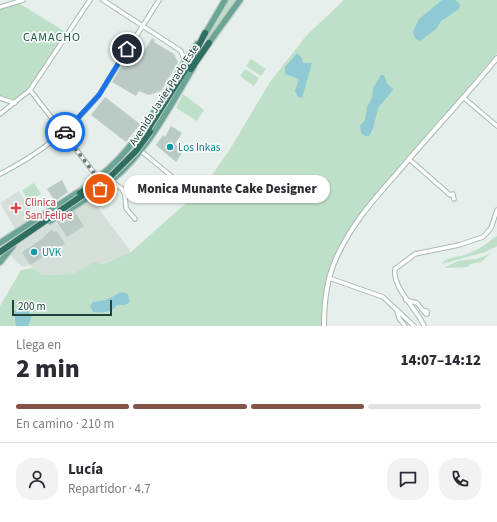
<!DOCTYPE html>
<html lang="es">
<head>
<meta charset="utf-8">
<style>
  body { margin:0; font-family:"Source Sans 3",sans-serif; background:#f2f2f3; color:#2b2b33; height:100vh; display:flex; flex-direction:column; font-size:15px; white-space:nowrap }
  * { box-sizing:border-box; margin:0 }
  p { font-size:13px; color:#7c7c81 }
  .icon { flex:none; width:22px; height:22px; fill:none; stroke:currentColor; stroke-width:2; stroke-linecap:round; stroke-linejoin:round }
  .map { position:relative; height:326px; overflow:hidden }
  .details { display:flex; flex-direction:column; background:#fff; flex:1 }
  .details>* { flex:none }
  .scale { position:absolute; left:12px; bottom:10px; width:100px; box-sizing:border-box; padding-left:4px; border:2px solid #24423a; border-top:0; font-size:11px; line-height:14px; white-space:nowrap; color:#24423a; -webkit-text-stroke:3px #f7fbf9; paint-order:stroke }
  .pin { position:absolute; display:grid; place-items:center; width:34px; height:34px; color:#fff; margin:-17px; border:2px solid #fff; border-radius:50%; box-shadow:0 1px 4px #0007 }
  .courier { position:absolute; display:grid; place-items:center; width:40px; height:40px; margin:-20px; border:3px solid #1a73e8; border-radius:50%; background:#fff; color:#222; box-shadow:0 1px 5px #0007 }
  .bubble { position:absolute; height:28px; border-radius:14px; background:#fff; box-shadow:0 1px 3px #0004; font-size:13px; font-weight:800; line-height:28px; text-align:center }
  .head em { font-style:normal; font-weight:800 }
  .head div { display:flex; flex-direction:column-reverse }
  .head { display:flex; align-items:center; justify-content:space-between; height:68px; padding:0 16px }
  h1 { font-size:26px; font-weight:800; line-height:30px }
  .bar { display:grid; grid-template-columns:repeat(4,1fr); gap:6px 4px; align-content:center; height:48px; padding:0 16px }
  .bar i { height:5px; border-radius:3px; background:#e1e1e2 }
  .bar .current { background:#855347 }
  .bar p { grid-column:span 4 }
  .line { display:flex; align-items:center; gap:10px; padding:0 16px; border-top:1px solid #e1e1e2 }
  .line div { flex:1 }
  .round { display:grid; place-items:center; flex:none; width:42px; height:42px; border-radius:16px; background:#f2f2f3 }
  .map>svg:first-child { display:block }
  .built { fill:#d4dfda }
  .green { fill:#bfe0c8 }
  .water { fill:#8ec9d4 }
  .building { fill:#bbcac4 }
  .lines { fill:none; stroke-linecap:round; stroke-linejoin:round }
  .minor-casing { stroke:#a8b8b2; stroke-width:5.5 }
  .tertiary-casing { stroke:#a8b8b2; stroke-width:6 }
  .primary-casing { stroke:#c2cac8; stroke-width:8 }
  .motorway-casing { stroke:#c2cac8; stroke-width:8 }
  .minor { stroke:#fff; stroke-width:3.5 }
  .tertiary { stroke:#fff; stroke-width:4 }
  .primary { stroke:#6aa596; stroke-width:5.5 }
  .motorway { stroke:#2f6f62; stroke-width:6 }
  .motorway-bridge-casing { stroke:#c2cac8; stroke-width:8; stroke-linecap:butt }
  .motorway-bridge { stroke:#2f6f62; stroke-width:6 }
  .done { stroke:#687f78; stroke-width:4; stroke-dasharray:0 7.2 }
  .route { stroke:#1a73e8; stroke-width:5 }
  .culture-dot { fill:#0f9aa8; stroke:#f7fbf9; stroke-width:1.5 }
  .health-dot { fill:#e0444e; stroke:#f7fbf9; stroke-width:1.5 }
  .labels { text-anchor:middle; dominant-baseline:central; stroke-width:3.5; stroke-linejoin:round; paint-order:stroke }
  .street-label { font-size:11px; fill:#24423a; stroke:#f7fbf9 }
  .culture-label { font-size:11px; fill:#0d838f; stroke:#f7fbf9; text-anchor:start }
  .health-label { font-size:11px; fill:#be3a42; stroke:#f7fbf9; text-anchor:start }
  .neighbourhood-label { font-size:12px; letter-spacing:1px; fill:#1f5548; stroke:#f7fbf9 }
</style>
</head>
<body>
<div class="map">
<svg width="497" height="326" viewBox="0 0 497 326">
  <rect width="100%" height="100%" fill="#e6efeb"/>
  <g class="built">
    <polygon points="19,191 34,216 15,229 0,203"/>
    <polygon points="90,197 131,252 102,264 94,262 72,274 43,275 29,265 23,267 10,255 8,252 10,249"/>
  </g>
  <g class="green">
    <polygon points="229,0 236,0 200,50"/>
    <path d="M344,0H497V53L351,225C330,260 323,285 323,326H0V306L21,270L33,268L43,275L72,274L94,262L103,264L131,252L203,188L230,149L270,82L306,36Z"/>
    <path d="M20,4L66,32C57,47 30,94 15,99C10,101 4,98 0,96V8Z"/>
    <polygon points="251,59 266,69 261,76 246,66"/>
    <polygon points="245,69 259,78 254,86 240,76"/>
    <polygon points="183,94 204,110 197,121 176,108"/>
    <polygon points="34,183 41,194 29,202 22,190"/>
    <path d="M497,236V246L485,252L442,264C446,256 459,258 467,254C479,250 487,243 497,236Z"/>
    <polygon points="490,254 481,262 470,264 468,267 444,268 458,261 476,259"/>
  </g>
  <g class="water">
    <polygon points="442,0 455,0 460,4 459,9 441,21 436,29 420,41 415,38 413,32 419,19"/>
    <polygon points="297,53 302,58 303,63 312,63 302,98 298,97 295,91 299,79 285,74 285,67"/>
    <path d="M381,75H384L387,83L393,89C389,97 380,103 378,109C375,119 375,127 369,136H365L361,133L360,126L365,120L367,107L372,98L373,88Z"/>
    <path d="M122,292L128,294L130,302L125,305H117C111,313 102,313 93,312L90,306L93,302L106,300Z"/>
    <polygon points="19,308 28,311 32,316 28,326 16,326 14,312"/>
  </g>
  <g class="building">
    <polygon points="152,38 155,40 154,42 174,54 178,62 161,91 149,95 139,91 136,96 112,82 133,47 139,46 144,51"/>
    <polygon points="105,97 140,124 126,142 91,115"/>
    <polygon points="171,126 182,133 175,144 184,150 176,162 156,145 163,135 165,137"/>
    <polygon points="62,180 68,192 55,201 47,189"/>
    <polygon points="74,211 84,226 67,237 57,222"/>
    <polygon points="52,229 54,232 57,231 65,244 30,265 22,252 42,239"/>
  </g>
  <g class="lines">
    <g class="minor-casing">
      <g id="minor">
        <polyline points="103,0 181,51 185,62"/>
        <polyline points="0,7 23,0"/>
        <polyline points="30,90 99,179"/>
        <polyline points="463,97 497,126"/>
        <polyline points="0,98 15,103"/>
        <polyline points="0,114 30,90 90,0"/>
        <polyline points="141,151 193,194"/>
        <polyline points="409,159 450,195 453,194 454,199"/>
        <path d="M0,174C38,155 72,128 99,95L159,0"/>
        <polyline points="111,181 122,189 125,195 126,208 135,219"/>
        <polyline points="329,278 383,297 414,326"/>
        <polyline points="406,300 417,303 426,314 427,314 427,311 422,310"/>
        <polyline points="397,311 399,318 405,326"/>
        <path d="M424,326C418,310 392,288 395,269L415,254L459,245L483,237L491,228L497,210"/>
      </g>
    </g>
    <g class="tertiary-casing">
      <path id="tertiary" d="M324,326C324,304 326,281 335,261C349,227 374,199 398,172C430,134 465,97 497,58"/>
    </g>
    <g class="primary-casing">
      <g id="primary">
        <polyline points="204,36 225,0"/>
        <polyline points="206,47 240,0"/>
        <path d="M98,178C144,142 164,90 197,44"/>
        <path d="M50,221C71,208 94,196 112,180C148,150 170,106 194,66"/>
        <polyline points="0,243 83,189"/>
        <polyline points="0,262 13,246"/>
      </g>
    </g>
    <g class="motorway-casing">
      <g id="motorway">
        <polyline points="191,69 209,43"/>
        <polyline points="147,131 192,59 205,33"/>
      </g>
    </g>
    <use href="#minor" class="minor"/>
    <use href="#tertiary" class="tertiary"/>
    <use href="#primary" class="primary"/>
    <use href="#motorway" class="motorway"/>
    <g class="motorway-bridge-casing">
      <g id="motorway-bridge">
        <polyline points="80,193 105,176"/>
        <polyline points="0,252 112,175 136,151 150,132"/>
      </g>
    </g>
    <use href="#motorway-bridge" class="motorway-bridge"/>
  </g>
  <g class="lines">
    <polyline class="done" points="65,132 64,134 101,182 100,189"/>
    <polyline class="route" points="65,132 99,95 127,49"/>
  </g>
  <g class="culture-dot">
    <circle cx="170" cy="147" r="4"/>
    <circle cx="34" cy="252" r="4"/>
  </g>
  <path class="health-dot" d="M14 202h4v4h4v4h-4v4h-4v-4h-4v-4h4z"/>
  <g class="labels">
    <g class="street-label">
      <text transform="translate(164 95) rotate(-57)">Avenida Javier Prado Este</text>
    </g>
    <g class="culture-label">
      <text x="178" y="147">Los Inkas</text>
      <text x="42" y="252">UVK</text>
    </g>
    <g class="health-label">
      <text x="25" y="202">Clinica<tspan x="25" dy="13">San Felipe</tspan></text>
    </g>
    <g class="neighbourhood-label">
      <text x="52" y="37">CAMACHO</text>
    </g>
  </g>
</svg>
<div class="scale">200 m</div>
<div class="pin" style="left:100px;top:189px;background:#ea580c"><svg class="icon" aria-label="bag" viewBox="0 0 24 24"><path d="M5 8h14l-1 12H6zM9 8a3 3 0 0 1 6 0"/></svg></div>
<div class="pin" style="left:127px;top:49px;background:#1f2937"><svg class="icon" aria-label="home" viewBox="0 0 24 24"><path d="M3 11l9-7 9 7M6 9v11h12V9"/></svg></div>
<div class="courier" style="left:65px;top:132px"><svg class="icon" aria-label="car" viewBox="0 0 24 24"><path d="M5 17H2v-5l4-1 3-4h7l3 4 3 1v5h-3M9 17h6M6 11h13"/><circle cx="7" cy="17" r="2"/><circle cx="17" cy="17" r="2"/></svg></div>
<div class="bubble" style="left:124px;top:175px;width:206px">Monica Munante Cake Designer</div>
</div>
<section class="details">
<div class="head"><div><h1>2 min</h1><p>Llega en</p></div><em>14:07–14:12</em></div>
<div class="bar"><i class="current"></i><i class="current"></i><i class="current"></i><i></i><p>En camino · 210 m</p></div>
<div class="line" style="height:72px"><a class="round"><svg class="icon" aria-label="person" viewBox="0 0 24 24"><circle cx="12" cy="8" r="4"/><path d="M4 21q1-7 8-7t8 7"/></svg></a><div><b>Lucía</b><p>Repartidor · 4.7</p></div><a class="round"><svg class="icon" aria-label="chat" viewBox="0 0 24 24"><path d="M4 5h16v11H9l-5 4z"/></svg></a><a class="round"><svg class="icon" aria-label="phone" viewBox="0 0 24 24"><path d="M5 4h4l2 5-3 2q2 4 5 5l2-3 5 2v4C11 20 4 13 5 4z"/></svg></a></div>
</section>
</body>
</html>
